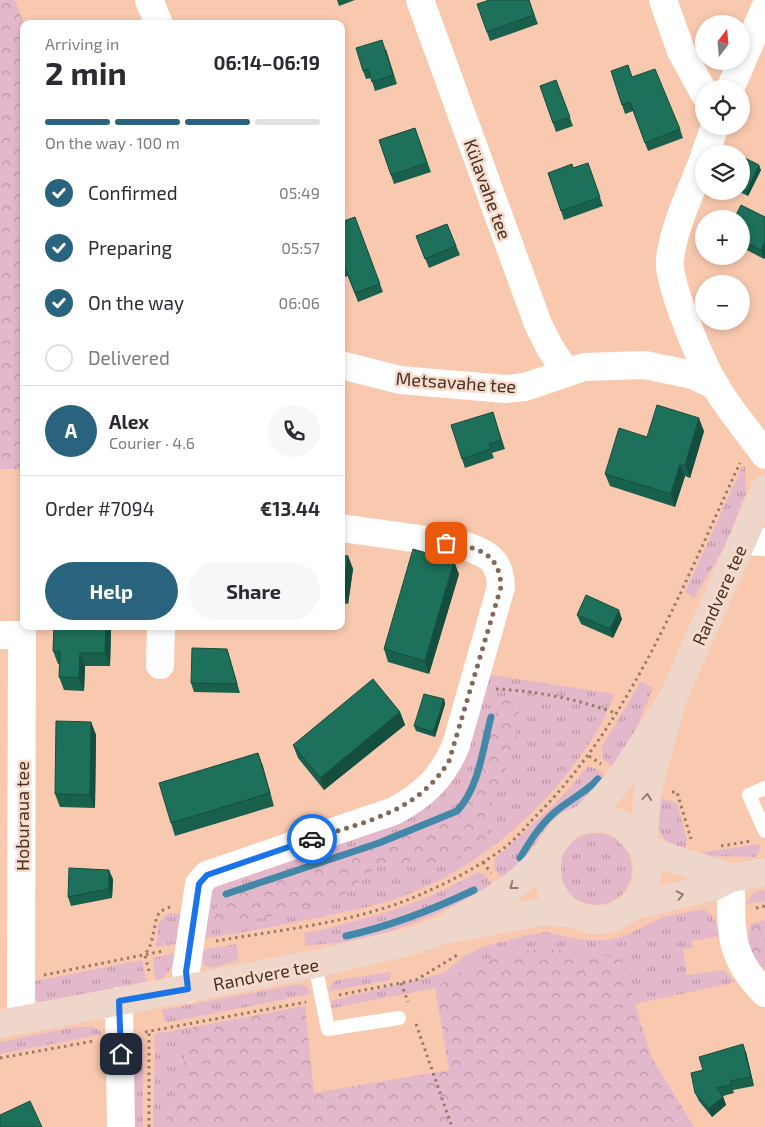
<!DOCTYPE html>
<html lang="en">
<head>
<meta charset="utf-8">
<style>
  body { margin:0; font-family:"Exo 2",sans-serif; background:#f7f7f7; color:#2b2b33; height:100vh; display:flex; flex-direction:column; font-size:19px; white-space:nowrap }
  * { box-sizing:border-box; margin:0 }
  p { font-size:16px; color:#7c7c81 }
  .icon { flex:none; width:28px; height:28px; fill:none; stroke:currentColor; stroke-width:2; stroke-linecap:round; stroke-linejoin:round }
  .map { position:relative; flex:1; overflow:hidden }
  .details { position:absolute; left:20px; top:20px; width:325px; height:610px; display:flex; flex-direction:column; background:#fff; border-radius:10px; box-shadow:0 2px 8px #0003 }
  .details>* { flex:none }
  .needle { width:32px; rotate:16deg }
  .controls { position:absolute; left:695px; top:15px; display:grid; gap:10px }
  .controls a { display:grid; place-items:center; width:55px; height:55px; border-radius:50%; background:#fff; box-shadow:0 2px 8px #0003; font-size:25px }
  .pin { position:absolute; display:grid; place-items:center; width:42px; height:42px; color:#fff; margin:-21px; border-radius:10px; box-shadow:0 2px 8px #0006 }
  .courier { position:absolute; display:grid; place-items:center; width:50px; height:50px; margin:-25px; border:4px solid #1a73e8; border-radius:50%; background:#fff; color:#222; box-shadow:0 1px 6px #0007 }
  .summary em { font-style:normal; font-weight:700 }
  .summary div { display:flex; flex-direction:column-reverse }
  .summary { display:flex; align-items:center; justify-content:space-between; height:85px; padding:0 25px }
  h1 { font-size:32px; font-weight:700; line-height:38px }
  .bar { display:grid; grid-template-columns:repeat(4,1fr); gap:8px 5px; align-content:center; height:60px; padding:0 25px }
  .bar i { height:6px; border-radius:4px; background:#e1e1e2 }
  .bar .on { background:#2a637d }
  .bar p { grid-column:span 4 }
  .line { display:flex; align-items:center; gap:12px; padding:0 25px; border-top:1px solid #e1e1e2 }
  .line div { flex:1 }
  .round { display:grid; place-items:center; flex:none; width:52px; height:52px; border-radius:26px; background:#f7f7f7 }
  ol { padding:0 25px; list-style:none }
  li { display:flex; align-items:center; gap:15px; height:55px }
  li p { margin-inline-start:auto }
  li .icon { padding:5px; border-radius:50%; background:#2a637d; color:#fff; stroke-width:4 }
  li:last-child { color:#7c7c81 }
  li i { width:28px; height:28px; border:2px solid #e1e1e2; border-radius:50% }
  .primary-button { display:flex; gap:10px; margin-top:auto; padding:10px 25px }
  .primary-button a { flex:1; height:58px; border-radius:30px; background:#2a637d; color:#fff; font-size:20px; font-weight:700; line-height:58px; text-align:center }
  .primary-button a+a { background:#f7f7f7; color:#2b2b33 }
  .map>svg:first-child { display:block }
  .grass { fill:url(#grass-tufts) }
  .forest { fill:url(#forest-crowns) }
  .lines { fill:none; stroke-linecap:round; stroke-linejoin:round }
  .stream { stroke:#4288a8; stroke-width:7 }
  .path { stroke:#997967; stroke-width:3; stroke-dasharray:2.5 4; stroke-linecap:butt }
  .lane { stroke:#fff; stroke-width:14 }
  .street { stroke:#fff; stroke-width:28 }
  .secondary { stroke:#eed7ca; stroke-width:28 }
  .wall { fill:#19604d }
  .shaded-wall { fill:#144e3e }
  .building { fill:#1d7059; stroke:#144e3e }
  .oneway { stroke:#927d71 }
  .done { stroke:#856857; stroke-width:5; stroke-dasharray:0 9 }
  .route { stroke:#1a73e8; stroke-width:6 }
  .labels { text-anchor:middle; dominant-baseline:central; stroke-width:5; stroke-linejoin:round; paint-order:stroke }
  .street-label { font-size:18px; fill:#463328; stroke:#f8dbcb }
</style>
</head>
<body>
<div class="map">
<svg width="765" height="1127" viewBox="0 0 765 1127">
  <defs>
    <pattern id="grass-tufts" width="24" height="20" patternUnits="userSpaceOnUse" patternTransform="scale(1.25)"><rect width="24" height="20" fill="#e4b8cb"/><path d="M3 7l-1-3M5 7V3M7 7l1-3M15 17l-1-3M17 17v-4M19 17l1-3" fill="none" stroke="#bb96a5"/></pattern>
    <pattern id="forest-crowns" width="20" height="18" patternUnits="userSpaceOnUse" patternTransform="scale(1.25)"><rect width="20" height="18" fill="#e4b8cb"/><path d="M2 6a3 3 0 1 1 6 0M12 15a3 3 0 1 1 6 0" fill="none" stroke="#bb96a5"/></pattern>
  </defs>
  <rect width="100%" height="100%" fill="#f9c9af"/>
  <g class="grass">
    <polygon points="745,466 746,492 727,543 694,598 685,592 742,467"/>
    <path d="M486,674L615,694C608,708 602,725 593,738C547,808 483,866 404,896C382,904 358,909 335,914C290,924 246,932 201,939L205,898L218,883L420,807Z"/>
    <polygon points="641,681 653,688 634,734 613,767 604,760 601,748"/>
    <polygon points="588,766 597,769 607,777 582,803 552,820 530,851 531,854 502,879 494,868 495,859 563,796"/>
    <path d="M657,796L677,804L687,839L685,853C654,838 656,827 657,796Z"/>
    <circle cx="596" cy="869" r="36"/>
    <polygon points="760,844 760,850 755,857 709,856 702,854 703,852"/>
    <path d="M477,872L485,875L492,885C446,911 396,934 344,942C331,944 318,944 305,946L304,934C368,918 419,907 477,872Z"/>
    <polygon points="765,890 765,901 746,904 754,892"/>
    <path d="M703,909C715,915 717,924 719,936L692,941L694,947L683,949L687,975L724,970L736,982L635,1004L621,958L469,966L435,988L332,1008L331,1001L444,973L463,957L482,947L528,935L546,932L583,940H609L624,936L663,917Z"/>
    <polygon points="172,913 182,913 180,943 156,947 158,925 166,914"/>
    <polygon points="237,944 238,960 212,968 203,964 202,950"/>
    <path d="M176,953C173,966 168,976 156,982L153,958Z"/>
    <polygon points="142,960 147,983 41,1002 31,999 25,983"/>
    <polygon points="391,972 390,980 330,991 331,985 337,980"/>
    <polygon points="298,984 306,986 311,994 165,1023 162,1010"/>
    <polygon points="74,1027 94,1027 104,1034 0,1054 0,1042"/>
    <polygon points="193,1027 166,1127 153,1127 155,1034"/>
    <polygon points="143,1037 143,1127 133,1127 130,1038"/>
  </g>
  <g class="forest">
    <polygon points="0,0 15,0 24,24 24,469 0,469"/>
    <polygon points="501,697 521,698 514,749 491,806 485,841 454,859 431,864 381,864 343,895 285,914 225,924 212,920 213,911 223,898 233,892 269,884 331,863 459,815 479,779 490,729"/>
    <polygon points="765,920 765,969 759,967 747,953 750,924"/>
    <polygon points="520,950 563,950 621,958 651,1056 694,1127 166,1127 193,1027 305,1006 314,1093 449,1070 435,988 469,966"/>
  </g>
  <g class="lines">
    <g class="stream">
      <path d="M520,858C530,841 540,825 555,812C569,800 585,793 598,779"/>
      <path d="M226,894L379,843L457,811C479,788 483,748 491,717"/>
      <path d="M346,936C391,926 432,910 474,890"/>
    </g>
    <g class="path">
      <path d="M496,689C537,691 577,699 615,713"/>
      <polyline points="589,756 601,764"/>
      <polyline points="672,792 677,792 691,839"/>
      <polyline points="721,846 751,841"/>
      <polyline points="483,862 491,873"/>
      <polyline points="756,908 765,906"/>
      <path d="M216,941C280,930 349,923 410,899C443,885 476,869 504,848C516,839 526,826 537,815C633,718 683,585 740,463"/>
      <polyline points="149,971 145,955 151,944 157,916 161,911 170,907"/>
      <polyline points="44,975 163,951"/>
      <polyline points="401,983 408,1002"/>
      <polyline points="339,995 416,980 459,954"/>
      <polyline points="416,1024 452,1127"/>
      <polyline points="145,1032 306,1002"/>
      <polyline points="0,1058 94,1041"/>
      <polyline points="149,1127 149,1031"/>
    </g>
    <g class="lane">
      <polyline points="765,788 749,795 765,831"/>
      <polyline points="315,964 328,1029 399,1018"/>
    </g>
    <g class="street">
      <polyline points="149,0 159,24"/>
      <polyline points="420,0 538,324 550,348 567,373"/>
      <polyline points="663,0 681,51 704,93"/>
      <polyline points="730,89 765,8"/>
      <polyline points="705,154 715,126"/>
      <path d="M704,158C692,190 674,225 670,259C667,283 702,364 716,387C730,411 749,432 765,455"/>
      <polyline points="341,365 400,380 506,389 525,387 584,367 645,365 693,375 716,386"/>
      <polyline points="743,541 765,542"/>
      <polyline points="0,635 22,635 21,1020"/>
      <polyline points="160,665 161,626"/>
      <path d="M731,878C732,929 726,954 765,993"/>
      <path d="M188,989L186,971L199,884L207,875L394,811C424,795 443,777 456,745L501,587C500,559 488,554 463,545L341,528"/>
      <polyline points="119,1001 121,1127"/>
    </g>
    <g class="secondary">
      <polyline points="585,819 620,779 672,700 765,489"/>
      <path d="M548,852C545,882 548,892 569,913"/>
      <polyline points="633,906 713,887 731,878 765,872"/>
      <path d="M454,922C479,908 507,894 527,874C534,867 543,860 548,852C555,842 559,832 569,825C580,819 594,817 606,819C627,822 631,839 645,847C673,863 702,865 731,878"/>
      <polyline points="0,1024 315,964 416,940 440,931 540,912 569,913 591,920 613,918 633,906 645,888 648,867 643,845 648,789 672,700"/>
    </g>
  </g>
  <g class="wall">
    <polygon points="337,0 355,0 339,6"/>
    <polygon points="529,0 538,24 490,41 477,4"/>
    <polygon points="386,49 397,84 375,91 371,78 366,79 363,71"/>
    <polygon points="611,71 632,77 680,129 683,138 648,151 633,111 625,114"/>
    <polygon points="556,80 573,126 556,132 540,86"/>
    <polygon points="415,128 431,172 394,184 379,140"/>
    <polygon points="741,161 761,170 748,196 738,191 741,191"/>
    <polygon points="588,163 603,206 564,220 548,173 573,168"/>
    <polygon points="355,217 383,292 358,302 348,276 341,278 341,222"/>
    <polygon points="765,217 765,257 764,259 741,247 741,219"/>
    <polygon points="447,224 460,255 429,268 416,236"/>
    <polygon points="493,412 505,449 492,453 494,458 465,468 462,459"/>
    <polygon points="704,431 690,478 685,476 675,507 610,486 605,474 647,437"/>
    <polygon points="341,555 348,556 353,569 348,604 341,603"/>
    <polygon points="459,574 429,674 388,662 384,649"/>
    <polygon points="577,615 622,619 613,638 581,624"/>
    <polygon points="54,626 110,626 111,629 110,666 85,666 84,691 64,690 59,677 60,664 58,664 53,651"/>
    <polygon points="227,649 240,693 194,692 191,683"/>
    <polygon points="444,699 445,704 435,737 416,731 414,726"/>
    <polygon points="400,712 405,725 324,790 298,758 293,745"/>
    <polygon points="91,722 96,735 95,808 60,807 55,794"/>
    <polygon points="258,753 274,806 175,836 171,823"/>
    <polygon points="113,879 112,898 71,906 68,897"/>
    <polygon points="746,1052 754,1086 733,1090 734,1093 723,1096 726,1105 712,1117 699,1101 695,1093 703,1070"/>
  </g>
  <g class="shaded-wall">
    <polygon points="759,165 761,170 748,196 747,192"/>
    <polygon points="765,242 765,257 764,259 761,250"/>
    <polygon points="699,418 704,431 690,478 685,465"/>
    <polygon points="680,464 685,476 675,507 671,494"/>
    <polygon points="348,556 353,569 348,604 343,591"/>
    <polygon points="454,561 459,574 429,674 425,661"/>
    <polygon points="619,610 622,619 613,638 610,629"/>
    <polygon points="106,626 110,626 111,629 110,666 105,653"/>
    <polygon points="80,653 85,666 84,691 79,678"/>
    <polygon points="444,699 445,704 435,737 433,732"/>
    <polygon points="400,712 405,725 324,790 320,778"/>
    <polygon points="91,722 96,735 95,808 90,795"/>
    <polygon points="258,753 263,766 274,806 270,793"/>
    <polygon points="109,870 113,879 112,898 109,889"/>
    <polygon points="743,1044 746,1052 754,1086 751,1077"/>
    <polygon points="723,1097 726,1105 712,1117 709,1108"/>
  </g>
  <g class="building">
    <polygon points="487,0 529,0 534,15 487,32 477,4 487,1"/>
    <polygon points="382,40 393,75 372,82 368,69 363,71 356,48"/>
    <polygon points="628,65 632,77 655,69 680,129 645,143 630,102 622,105 611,71"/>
    <polygon points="556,80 570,117 553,123 540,86"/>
    <polygon points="415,128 427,163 391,175 379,140"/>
    <polygon points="743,157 759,165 747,192 741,189 741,161"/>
    <polygon points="588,163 600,197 561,211 548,173 572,164 573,168"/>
    <polygon points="741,205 765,217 765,242 761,250 741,240 741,219 734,219"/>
    <polygon points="355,217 380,284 355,293 345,268 341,269 341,222"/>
    <polygon points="447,224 456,246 425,259 416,236"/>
    <polygon points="657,405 699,418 685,465 680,464 671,494 605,474 619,428 647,437"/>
    <polygon points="493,412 501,440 489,444 491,449 462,459 451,425"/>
    <polygon points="413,549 454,561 425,661 384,649"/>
    <polygon points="341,555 348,556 343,591 341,590"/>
    <polygon points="586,595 619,610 610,629 577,615"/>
    <polygon points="54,626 106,626 105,653 80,653 79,678 59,677 60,651 53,651"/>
    <polygon points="192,648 227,649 237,684 191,683"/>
    <polygon points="373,679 400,712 320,778 293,745"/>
    <polygon points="424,694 444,699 433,732 414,726"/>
    <polygon points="56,721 91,722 90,795 55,794"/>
    <polygon points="258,753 270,793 171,823 159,783"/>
    <polygon points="69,868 109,870 109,889 68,897"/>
    <polygon points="743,1044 751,1077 730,1081 731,1085 717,1088 723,1097 709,1108 695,1093 691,1073 703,1070 699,1057"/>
    <polygon points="30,1101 42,1127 0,1127 0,1115"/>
  </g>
  <defs><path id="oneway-chevron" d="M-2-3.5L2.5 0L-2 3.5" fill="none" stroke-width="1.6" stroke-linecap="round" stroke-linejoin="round" transform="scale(1.25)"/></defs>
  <g class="oneway">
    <use href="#oneway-chevron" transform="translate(647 797) rotate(-85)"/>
    <use href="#oneway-chevron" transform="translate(513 886) rotate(143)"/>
    <use href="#oneway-chevron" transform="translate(680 895) rotate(-13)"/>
  </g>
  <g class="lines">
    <path class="done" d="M312,839C366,821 417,813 449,761L501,587C500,552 476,547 446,543"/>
    <polyline class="route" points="121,1054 119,1001 188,989 186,972 199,884 207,875 312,839"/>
  </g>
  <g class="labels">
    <g class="street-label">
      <text transform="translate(488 189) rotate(70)">Külavahe tee</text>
      <text transform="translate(456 382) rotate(4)">Metsavahe tee</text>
      <text transform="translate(719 595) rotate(-66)">Randvere tee</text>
      <text transform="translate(22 816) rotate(-90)">Hoburaua tee</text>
      <text transform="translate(266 974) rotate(-11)">Randvere tee</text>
    </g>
  </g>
</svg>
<div class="controls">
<a><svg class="needle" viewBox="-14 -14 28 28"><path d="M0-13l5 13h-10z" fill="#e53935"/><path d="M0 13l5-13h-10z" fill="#7c7c81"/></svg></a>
<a><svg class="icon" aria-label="locate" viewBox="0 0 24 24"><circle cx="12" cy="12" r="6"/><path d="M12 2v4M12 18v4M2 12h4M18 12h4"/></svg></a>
<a><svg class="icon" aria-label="layers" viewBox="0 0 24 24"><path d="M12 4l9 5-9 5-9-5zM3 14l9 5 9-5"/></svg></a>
<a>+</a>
<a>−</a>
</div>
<div class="pin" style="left:446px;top:543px;background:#ea580c"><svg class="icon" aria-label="bag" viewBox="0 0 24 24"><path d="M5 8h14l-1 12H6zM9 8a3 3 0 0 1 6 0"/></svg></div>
<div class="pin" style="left:121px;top:1054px;background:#1f2937"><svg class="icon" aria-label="home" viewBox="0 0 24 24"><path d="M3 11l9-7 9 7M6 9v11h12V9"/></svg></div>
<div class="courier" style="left:312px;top:839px"><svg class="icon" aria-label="car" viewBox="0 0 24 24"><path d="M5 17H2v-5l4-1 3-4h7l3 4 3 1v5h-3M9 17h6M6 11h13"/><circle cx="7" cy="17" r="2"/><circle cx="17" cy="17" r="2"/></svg></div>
<section class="details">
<div class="summary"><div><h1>2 min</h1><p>Arriving in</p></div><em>06:14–06:19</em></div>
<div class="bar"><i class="on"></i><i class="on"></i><i class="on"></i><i></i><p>On the way · 100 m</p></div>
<ol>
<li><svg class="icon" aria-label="check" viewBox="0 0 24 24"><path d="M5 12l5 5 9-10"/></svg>Confirmed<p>05:49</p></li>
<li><svg class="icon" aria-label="check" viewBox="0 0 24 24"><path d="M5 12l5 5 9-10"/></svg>Preparing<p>05:57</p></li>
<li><svg class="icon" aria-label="check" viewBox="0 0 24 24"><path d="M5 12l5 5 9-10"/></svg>On the way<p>06:06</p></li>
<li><i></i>Delivered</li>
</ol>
<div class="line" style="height:90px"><b class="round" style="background:#2a637d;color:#fff">A</b><div><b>Alex</b><p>Courier · 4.6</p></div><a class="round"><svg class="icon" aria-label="phone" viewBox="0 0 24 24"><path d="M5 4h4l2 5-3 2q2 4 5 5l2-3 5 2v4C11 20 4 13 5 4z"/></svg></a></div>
<div class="line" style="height:65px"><div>Order #7094</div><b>€13.44</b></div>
<div class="primary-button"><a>Help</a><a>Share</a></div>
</section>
</div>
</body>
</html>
